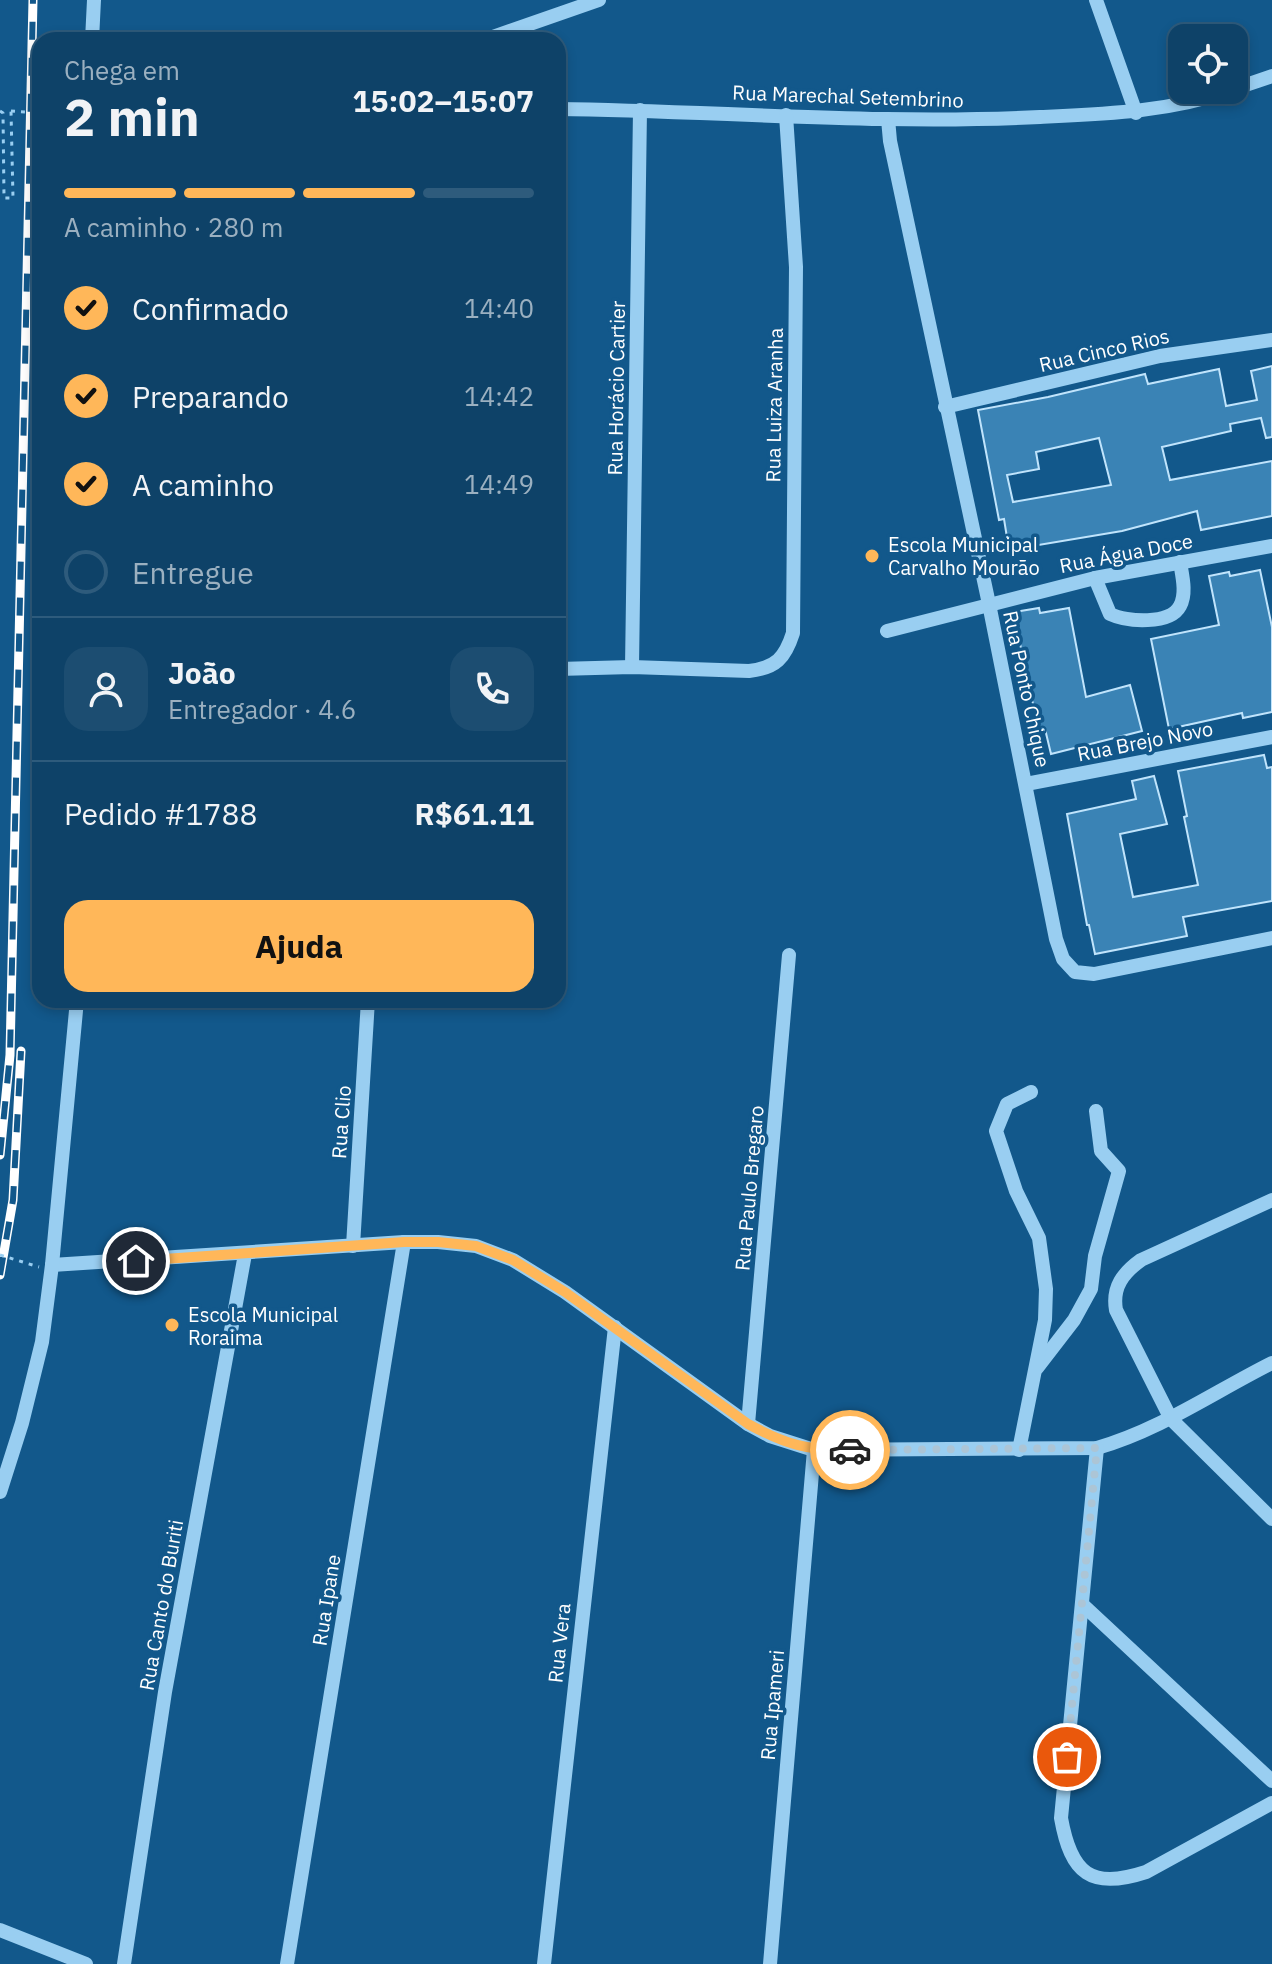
<!DOCTYPE html>
<html lang="pt">
<head>
<meta charset="utf-8">
<style>
  body { margin:0; font-family:"IBM Plex Sans",sans-serif; background:#1c4d71; color:#f1f3f6; height:100vh; display:flex; flex-direction:column; font-size:30px; white-space:nowrap }
  * { box-sizing:border-box; margin:0 }
  p { font-size:26px; color:#9bb0c0 }
  .icon { flex:none; width:44px; height:44px; fill:none; stroke:currentColor; stroke-width:2; stroke-linecap:round; stroke-linejoin:round }
  .map { position:relative; flex:1; overflow:hidden }
  .drawer { position:absolute; left:32px; top:32px; width:534px; height:976px; display:flex; flex-direction:column; background:#0e4268; border-radius:24px; box-shadow:0 4px 12px #0003,0 0 0 2px #2e5b7c }
  .drawer>* { flex:none }
  .tools { position:absolute; left:1168px; top:24px; display:grid; gap:16px }
  .tools a { display:grid; place-items:center; width:80px; height:80px; border-radius:16px; background:#0e4268; box-shadow:0 4px 12px #0003,0 0 0 2px #2e5b7c; font-size:40px }
  .pin { position:absolute; display:grid; place-items:center; width:68px; height:68px; color:#fff; margin:-34px; border:4px solid #fff; border-radius:50%; box-shadow:0 2px 8px #0007 }
  .courier { position:absolute; display:grid; place-items:center; width:80px; height:80px; margin:-40px; border:6px solid #ffb759; border-radius:50%; background:#fff; color:#222; box-shadow:0 2px 10px #0007 }
  .summary em { font-style:normal; font-weight:700 }
  .summary div { display:flex; flex-direction:column-reverse }
  .summary { display:flex; align-items:center; justify-content:space-between; height:136px; padding:0 32px }
  h1 { font-size:52px; font-weight:700; line-height:60px }
  .bar { display:grid; grid-template-columns:repeat(4,1fr); gap:12px 8px; align-content:center; height:96px; padding:0 32px }
  .bar i { height:10px; border-radius:6px; background:#2e5b7c }
  .bar .selected { background:#ffb759 }
  .bar p { grid-column:span 4 }
  .line { display:flex; align-items:center; gap:20px; padding:0 32px; border-top:2px solid #2e5b7c }
  .line div { flex:1 }
  .round { display:grid; place-items:center; flex:none; width:84px; height:84px; border-radius:24px; background:#1c4d71 }
  ol { padding:0 32px; list-style:none }
  li { display:flex; align-items:center; gap:24px; height:88px }
  li p { margin-inline-start:auto }
  li .icon { padding:8px; border-radius:50%; background:#ffb759; color:#111; stroke-width:4 }
  li:last-child { color:#9bb0c0 }
  li i { width:44px; height:44px; border:4px solid #2e5b7c; border-radius:50% }
  .action { display:flex; gap:16px; margin-top:auto; padding:16px 32px }
  .action a { flex:1; height:92px; border-radius:24px; background:#ffb759; color:#111; font-size:32px; font-weight:700; line-height:92px; text-align:center }
  .map>svg:first-child { display:block }
  .building { fill:#3a83b5; stroke:#c0e4fc; stroke-width:2; fill-rule:evenodd }
  .lines { fill:none; stroke-linecap:round; stroke-linejoin:round }
  .path { stroke:#99cef1; stroke-width:3; stroke-dasharray:4 6; stroke-linecap:butt }
  .minor { stroke:#99cef1; stroke-width:14 }
  .rail-casing { stroke:#fff; stroke-width:9 }
  .rail { stroke:#12588b; stroke-width:6; stroke-dasharray:18; stroke-linecap:butt }
  .path-bridge { stroke:#99cef1; stroke-width:3; stroke-dasharray:4 6; stroke-linecap:butt }
  .done { stroke:#acc5d6; stroke-width:8; stroke-dasharray:0 14.4 }
  .route { stroke:#ffb759; stroke-width:10 }
  .poi-dot { fill:#ffb759; stroke:#12588b; stroke-width:3 }
  .labels { text-anchor:middle; dominant-baseline:central; stroke-width:7; stroke-linejoin:round; paint-order:stroke }
  .street-label { font-size:20px; fill:#fff; stroke:#12588b }
  .poi-label { font-size:20px; fill:#fff; stroke:#12588b; text-anchor:start }
</style>
</head>
<body>
<div class="map">
<svg width="1272" height="1964" viewBox="0 0 1272 1964">
  <rect width="100%" height="100%" fill="#12588b"/>
  <g class="building">
    <path d="M1272,366V437L1266,438L1261,418L1230,424L1231,431L1162,447L1170,480L1272,461V516L1201,530L1197,511L1122,531L1009,550L1004,519L999,520L978,410L1048,397L1145,374L1148,384L1219,369L1226,406L1257,400L1251,371ZM1099,438L1111,485L1013,502L1007,475L1039,469L1036,452Z"/>
    <polygon points="1260,570 1272,627 1272,712 1243,718 1242,713 1169,729 1151,639 1219,625 1209,576 1229,572 1230,576"/>
    <polygon points="1039,608 1040,613 1069,608 1086,697 1130,685 1142,731 1051,754 1045,729 1040,730 1028,685 1014,612"/>
    <polygon points="1264,755 1267,768 1272,767 1272,901 1183,917 1187,936 1095,954 1089,925 1087,925 1067,814 1136,799 1132,781 1154,776 1167,824 1120,834 1133,897 1198,885 1184,817 1187,816 1178,771"/>
  </g>
  <g class="lines">
    <polyline class="path" points="0,111 3,113 4,198 13,198 11,111"/>
    <g class="minor">
      <polyline points="1096,0 1136,113"/>
      <polyline points="92,40 94,0"/>
      <polyline points="484,40 599,0"/>
      <polyline points="1234,89 1272,76"/>
      <path d="M558,109C718,111 879,125 1040,117C1106,114 1169,112 1232,90"/>
      <polyline points="888,119 890,141 989,604 1056,939 1063,959 1075,972 1094,974 1272,938"/>
      <polyline points="945,407 1160,356 1272,340"/>
      <path d="M1095,578L1110,614C1127,622 1170,625 1180,606C1187,593 1182,575 1180,562"/>
      <polyline points="887,631 1095,578 1272,546"/>
      <polyline points="632,667 640,110"/>
      <path d="M558,669L632,667L749,671C776,668 785,658 793,633L796,267L786,115"/>
      <polyline points="1026,784 1272,737"/>
      <path d="M1272,1200L1141,1260C1123,1273 1112,1287 1116,1310L1171,1419L1272,1519"/>
      <polyline points="353,1246 368,1000"/>
      <path d="M52,1265L404,1242H438L476,1246L513,1260L565,1292L748,1424L770,1436L814,1450L1097,1448C1160,1430 1214,1392 1272,1363"/>
      <polyline points="1037,1368 1074,1320 1091,1289 1095,1256 1119,1171 1101,1151 1096,1111"/>
      <polyline points="748,1424 789,955"/>
      <path d="M1097,1448L1061,1818C1071,1874 1091,1890 1146,1872L1272,1803"/>
      <polyline points="1019,1450 1045,1320 1046,1289 1039,1238 1016,1191 996,1131 1007,1104 1031,1092"/>
      <polyline points="0,1492 22,1423 42,1342 52,1265 77,1000"/>
      <polyline points="1083,1605 1272,1781"/>
      <polyline points="0,1930 86,1964"/>
      <polyline points="124,1964 165,1692 245,1254"/>
      <polyline points="287,1964 404,1242"/>
      <polyline points="544,1964 615,1327"/>
      <polyline points="770,1964 814,1450"/>
    </g>
    <g class="rail-casing">
      <g id="rail">
        <polyline points="0,1155 10,1055 33,0"/>
        <polyline points="0,1275 13,1200 21,1051"/>
      </g>
    </g>
    <use href="#rail" class="rail"/>
    <g class="path-bridge">
      <polyline points="11,111 40,113"/>
      <polyline points="0,1255 39,1267"/>
    </g>
  </g>
  <g class="lines">
    <polyline class="done" points="850,1450 1097,1448 1067,1757"/>
    <path class="route" d="M136,1261L404,1242H438L476,1246L513,1260L565,1292L748,1424C785,1444 808,1451 850,1450"/>
  </g>
  <g class="poi-dot">
    <circle cx="872" cy="556" r="8"/>
    <circle cx="172" cy="1325" r="8"/>
  </g>
  <g class="labels">
    <g class="street-label">
      <text transform="translate(848 96) rotate(2)">Rua Marechal Setembrino</text>
      <text transform="translate(1104 350) rotate(-13)">Rua Cinco Rios</text>
      <text transform="translate(616 388) rotate(-89)">Rua Horácio Cartier</text>
      <text transform="translate(774 405) rotate(-89)">Rua Luiza Aranha</text>
      <text transform="translate(1126 553) rotate(-11)">Rua Água Doce</text>
      <text transform="translate(1027 689) rotate(78)">Rua Ponto Chique</text>
      <text transform="translate(1145 741) rotate(-11)">Rua Brejo Novo</text>
      <text transform="translate(341 1122) rotate(-86)">Rua Clio</text>
      <text transform="translate(749 1188) rotate(-85)">Rua Paulo Bregaro</text>
      <text transform="translate(326 1600) rotate(-81)">Rua Ipane</text>
      <text transform="translate(161 1605) rotate(-80)">Rua Canto do Buriti</text>
      <text transform="translate(559 1643) rotate(-84)">Rua Vera</text>
      <text transform="translate(772 1705) rotate(-85)">Rua Ipameri</text>
    </g>
    <g class="poi-label">
      <text x="888" y="544">Escola Municipal<tspan x="888" dy="23">Carvalho Mourão</tspan></text>
      <text x="188" y="1314">Escola Municipal<tspan x="188" dy="23">Roraima</tspan></text>
    </g>
  </g>
</svg>
<div class="tools">
<a><svg class="icon" aria-label="locate" viewBox="0 0 24 24"><circle cx="12" cy="12" r="6"/><path d="M12 2v4M12 18v4M2 12h4M18 12h4"/></svg></a>
</div>
<div class="pin" style="left:1067px;top:1757px;background:#ea580c"><svg class="icon" aria-label="bag" viewBox="0 0 24 24"><path d="M5 8h14l-1 12H6zM9 8a3 3 0 0 1 6 0"/></svg></div>
<div class="pin" style="left:136px;top:1261px;background:#1f2937"><svg class="icon" aria-label="home" viewBox="0 0 24 24"><path d="M3 11l9-7 9 7M6 9v11h12V9"/></svg></div>
<div class="courier" style="left:850px;top:1450px"><svg class="icon" aria-label="car" viewBox="0 0 24 24"><path d="M5 17H2v-5l4-1 3-4h7l3 4 3 1v5h-3M9 17h6M6 11h13"/><circle cx="7" cy="17" r="2"/><circle cx="17" cy="17" r="2"/></svg></div>
<section class="drawer">
<div class="summary"><div><h1>2 min</h1><p>Chega em</p></div><em>15:02–15:07</em></div>
<div class="bar"><i class="selected"></i><i class="selected"></i><i class="selected"></i><i></i><p>A caminho · 280 m</p></div>
<ol>
<li><svg class="icon" aria-label="check" viewBox="0 0 24 24"><path d="M5 12l5 5 9-10"/></svg>Confirmado<p>14:40</p></li>
<li><svg class="icon" aria-label="check" viewBox="0 0 24 24"><path d="M5 12l5 5 9-10"/></svg>Preparando<p>14:42</p></li>
<li><svg class="icon" aria-label="check" viewBox="0 0 24 24"><path d="M5 12l5 5 9-10"/></svg>A caminho<p>14:49</p></li>
<li><i></i>Entregue</li>
</ol>
<div class="line" style="height:144px"><a class="round"><svg class="icon" aria-label="person" viewBox="0 0 24 24"><circle cx="12" cy="8" r="4"/><path d="M4 21q1-7 8-7t8 7"/></svg></a><div><b>João</b><p>Entregador · 4.6</p></div><a class="round"><svg class="icon" aria-label="phone" viewBox="0 0 24 24"><path d="M5 4h4l2 5-3 2q2 4 5 5l2-3 5 2v4C11 20 4 13 5 4z"/></svg></a></div>
<div class="line" style="height:104px"><div>Pedido #1788</div><b>R$61.11</b></div>
<div class="action"><a>Ajuda</a></div>
</section>
</div>
</body>
</html>
